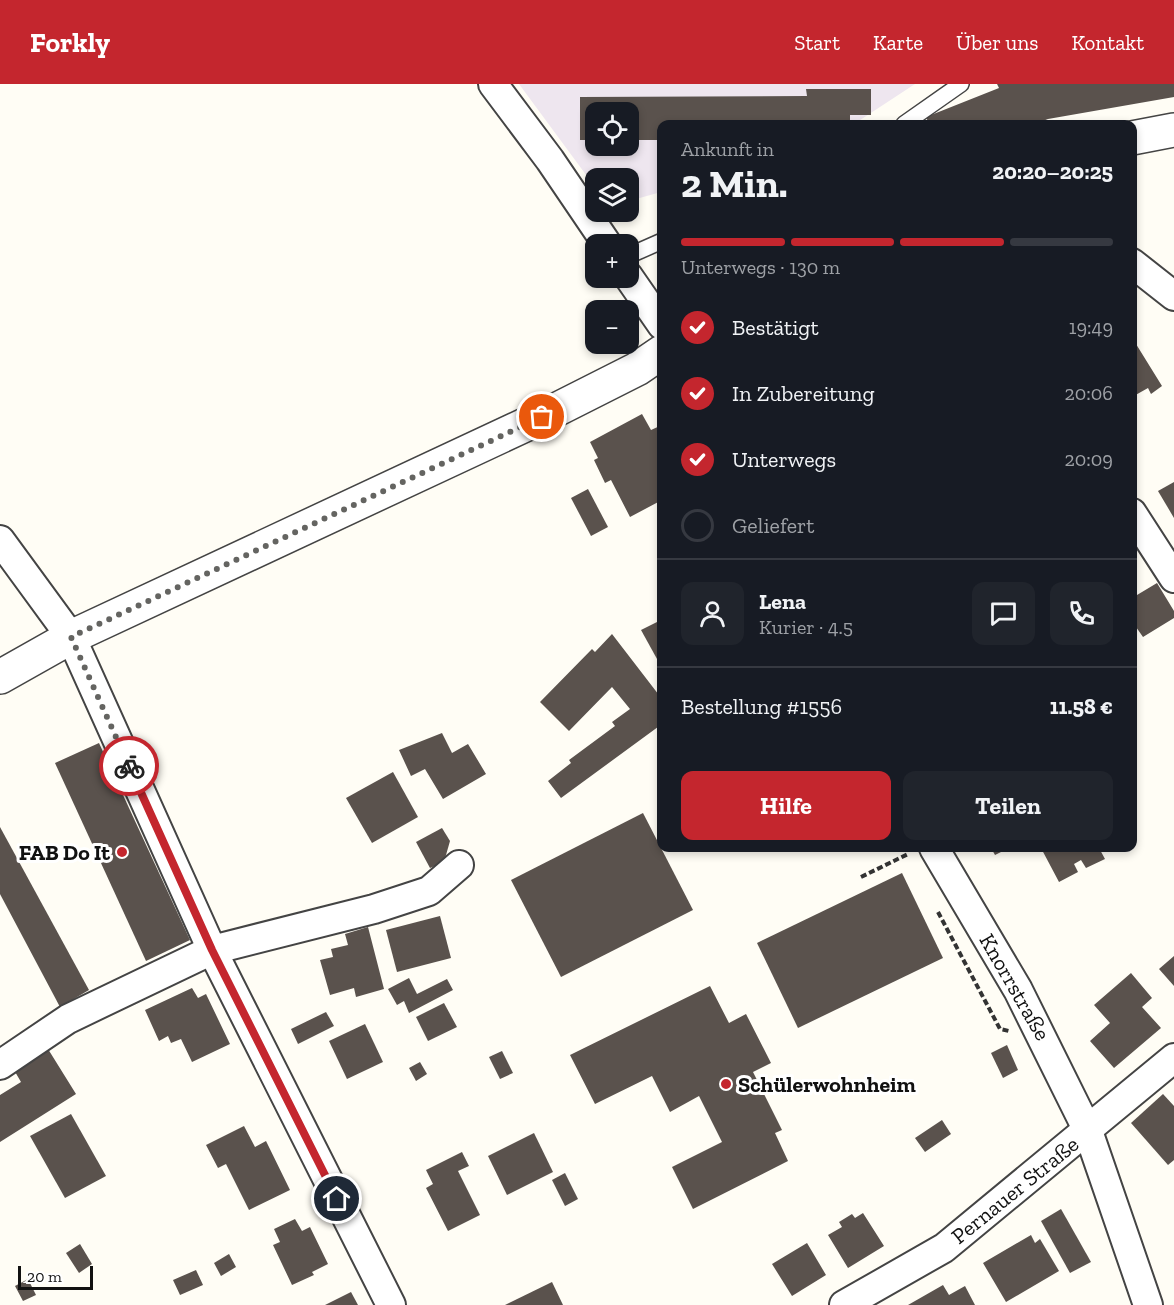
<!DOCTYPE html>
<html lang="de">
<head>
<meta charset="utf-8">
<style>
  body { margin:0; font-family:"Zilla Slab",serif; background:#20242c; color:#f1f3f6; height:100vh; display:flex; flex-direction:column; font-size:22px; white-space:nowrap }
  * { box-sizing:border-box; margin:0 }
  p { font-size:20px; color:#9ea1a6 }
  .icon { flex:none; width:33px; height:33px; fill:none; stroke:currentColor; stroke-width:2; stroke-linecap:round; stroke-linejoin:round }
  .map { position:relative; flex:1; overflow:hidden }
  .sheet { position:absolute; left:657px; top:36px; width:480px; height:732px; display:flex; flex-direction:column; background:#171b24; border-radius:12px; box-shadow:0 3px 9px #0003 }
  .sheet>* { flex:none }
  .tools { position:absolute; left:585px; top:18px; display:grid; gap:12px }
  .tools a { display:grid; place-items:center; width:54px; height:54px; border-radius:12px; background:#171b24; box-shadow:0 3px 9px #0003; font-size:30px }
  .scale { position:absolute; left:18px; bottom:15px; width:75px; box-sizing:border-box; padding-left:6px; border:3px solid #111; border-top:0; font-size:16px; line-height:21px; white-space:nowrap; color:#111; -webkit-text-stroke:4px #fff; paint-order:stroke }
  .pin { position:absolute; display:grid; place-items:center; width:51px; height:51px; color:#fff; margin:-26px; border:3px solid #fff; border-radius:50%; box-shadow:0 2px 6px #0007 }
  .courier { position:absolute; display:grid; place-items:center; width:60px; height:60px; margin:-30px; border:4px solid #c4262e; border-radius:50%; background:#fff; color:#222; box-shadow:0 2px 8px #0007 }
  .headline em { font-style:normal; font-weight:800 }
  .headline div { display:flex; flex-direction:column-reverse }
  .headline { display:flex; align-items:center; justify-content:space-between; height:102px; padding:0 24px }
  h1 { font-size:39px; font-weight:800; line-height:45px }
  .bar { display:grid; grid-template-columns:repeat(4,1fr); gap:9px 6px; align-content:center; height:72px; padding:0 24px }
  .bar i { height:8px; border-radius:4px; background:#363941 }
  .bar .selected { background:#c4262e }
  .bar p { grid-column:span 4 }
  .line { display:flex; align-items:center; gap:15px; padding:0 24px; border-top:2px solid #363941 }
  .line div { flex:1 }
  .round { display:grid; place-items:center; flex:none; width:63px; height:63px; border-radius:12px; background:#20242c }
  ol { padding:0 24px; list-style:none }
  li { display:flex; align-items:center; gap:18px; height:66px }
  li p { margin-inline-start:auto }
  li .icon { padding:6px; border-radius:50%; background:#c4262e; color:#fff; stroke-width:4 }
  li:last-child { color:#9ea1a6 }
  li i { width:33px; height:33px; border:3px solid #363941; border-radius:50% }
  .action { display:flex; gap:12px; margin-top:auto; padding:12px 24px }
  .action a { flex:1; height:69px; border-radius:12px; background:#c4262e; color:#fff; font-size:24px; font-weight:800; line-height:69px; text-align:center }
  .action a+a { background:#20242c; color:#f1f3f6 }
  header { display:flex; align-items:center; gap:36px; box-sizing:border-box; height:84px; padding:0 30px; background:#c4262e; color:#fff }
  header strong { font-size:28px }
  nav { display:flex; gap:33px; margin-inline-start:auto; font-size:21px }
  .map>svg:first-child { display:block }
  .industrial { fill:#eee6ef; fill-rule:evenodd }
  .building { fill:#5a524d }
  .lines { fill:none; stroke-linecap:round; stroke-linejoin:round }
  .service-casing { stroke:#444; stroke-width:18 }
  .minor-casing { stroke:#444; stroke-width:32 }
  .tertiary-casing { stroke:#444; stroke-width:36 }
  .path { stroke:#333; stroke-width:4; stroke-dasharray:6 3; stroke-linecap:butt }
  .service { stroke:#fff; stroke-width:15 }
  .minor { stroke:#fff; stroke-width:28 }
  .tertiary { stroke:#fff; stroke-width:33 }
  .done { stroke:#646461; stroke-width:6; stroke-dasharray:0 10.8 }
  .route { stroke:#c4262e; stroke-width:8 }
  .poi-dot { fill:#c4262e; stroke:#fff; stroke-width:2 }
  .labels { text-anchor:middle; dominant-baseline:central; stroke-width:6; stroke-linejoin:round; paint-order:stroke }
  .poi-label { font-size:22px; font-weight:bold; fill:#111; stroke:#fff; text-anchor:end }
  .street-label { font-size:22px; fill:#111; stroke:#fff }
</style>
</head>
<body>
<header>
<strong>Forkly</strong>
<nav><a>Start</a><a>Karte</a><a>Über uns</a><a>Kontakt</a></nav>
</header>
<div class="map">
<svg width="1174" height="1221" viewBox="0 0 1174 1221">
  <rect width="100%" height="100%" fill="#fffdf5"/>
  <path class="industrial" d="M519,0H915L854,40H662L661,108L629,117L628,94H596L595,103ZM596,28H628V62H596Z"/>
  <g class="building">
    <polygon points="997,0 1174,0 1174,13 1048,35 1035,40 929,40 926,33 999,4"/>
    <polygon points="806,5 871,5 871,31 850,31 850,40 662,40 662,56 628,56 628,28 596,28 596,56 580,56 580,13 807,12"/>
    <polygon points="1136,260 1162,302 1151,310 1148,304 1132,313 1132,262"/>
    <polygon points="543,308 546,313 529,321 526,315"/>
    <polygon points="642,330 651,346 662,341 662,416 630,433 611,396 605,399 594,376 598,374 590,358"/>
    <polygon points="1174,398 1174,434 1158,407"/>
    <polygon points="588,405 608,443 591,452 571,414"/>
    <polygon points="1157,499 1174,527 1174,534 1143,553 1136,543 1132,545 1132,514"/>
    <polygon points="657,538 662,548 662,584 641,546"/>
    <polygon points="612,550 662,615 662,640 561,714 548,697 571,679 569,676 615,642 612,638 630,625 612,603 569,647 540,618 592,565 595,568"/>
    <polygon points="442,649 452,669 468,660 486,690 443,715 425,685 411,692 399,666"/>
    <polygon points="99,659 190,856 146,877 55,679"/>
    <polygon points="393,688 418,733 372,759 346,714"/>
    <polygon points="643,729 693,826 561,893 511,796"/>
    <polygon points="0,743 89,906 60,923 0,810"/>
    <polygon points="442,744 450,757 444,778 430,784 416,758"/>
    <polygon points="991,764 1009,764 995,771"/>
    <polygon points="1041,764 1099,764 1105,775 1086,784 1081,776 1074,780 1078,788 1059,798"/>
    <polygon points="902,789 943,874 798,944 757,859"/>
    <polygon points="440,832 451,874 397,888 386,846"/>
    <polygon points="368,843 384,905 356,913 354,904 330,911 320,876 333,873 331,865 348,861 345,850"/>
    <polygon points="1174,872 1174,902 1159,885"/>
    <polygon points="1131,889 1152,914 1142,923 1161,944 1114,984 1090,957 1110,939 1094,921"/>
    <polygon points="409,894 417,910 447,895 453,906 409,929 404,917 397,921 388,905"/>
    <polygon points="710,902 729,939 746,930 771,979 753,988 782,1046 775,1049 788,1077 693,1125 672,1083 722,1058 699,1012 670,1028 652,992 595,1020 570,971"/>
    <polygon points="192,904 198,914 206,910 230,960 192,978 181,955 171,959 168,952 159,957 145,926"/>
    <polygon points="444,919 457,943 428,957 416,933"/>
    <polygon points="326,928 334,942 298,960 291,945"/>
    <polygon points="365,940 383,978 347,995 329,957"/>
    <polygon points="1007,961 1018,986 1003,994 991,969"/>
    <polygon points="48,965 76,1010 0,1058 0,1011 21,998 14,986"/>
    <polygon points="502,967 513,989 500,995 489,973"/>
    <polygon points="420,978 427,990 416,997 409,984"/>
    <polygon points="1163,1010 1174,1022 1174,1076 1168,1081 1131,1039"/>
    <polygon points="71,1030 106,1092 65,1114 30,1052"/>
    <polygon points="942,1036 951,1050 925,1068 915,1054"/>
    <polygon points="244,1042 255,1063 266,1057 290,1106 249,1126 226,1080 218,1084 206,1061"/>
    <polygon points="534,1049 553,1088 507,1111 488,1072"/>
    <polygon points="462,1068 469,1082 458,1087 480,1131 448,1147 426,1104 433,1100 426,1086"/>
    <polygon points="565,1089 578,1115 565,1122 552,1096"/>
    <polygon points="1061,1125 1091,1178 1070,1189 1041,1137"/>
    <polygon points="863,1129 884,1162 848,1184 828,1151 842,1143 839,1138 852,1130 855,1134"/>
    <polygon points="295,1135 302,1147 310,1143 328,1180 312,1188 314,1191 292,1201 273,1161 280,1158 274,1145"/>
    <polygon points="1031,1151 1035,1159 1040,1155 1059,1187 1006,1218 983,1179"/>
    <polygon points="807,1159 826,1191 792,1212 772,1180"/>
    <polygon points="80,1160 92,1180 79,1189 66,1169"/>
    <polygon points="229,1170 236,1183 221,1192 214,1179"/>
    <polygon points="196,1186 203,1201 180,1211 173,1196"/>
    <polygon points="28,1195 36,1211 23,1217 15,1202"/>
    <polygon points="552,1198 563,1221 505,1221"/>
    <polygon points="943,1201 949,1211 965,1202 975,1221 908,1221"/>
    <polygon points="351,1208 358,1221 325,1221"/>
  </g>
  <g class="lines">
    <g class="service-casing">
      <g id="service">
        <polyline points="904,40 961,0"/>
        <polyline points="628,172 662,157"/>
      </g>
    </g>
    <g class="minor-casing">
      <g id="minor">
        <polyline points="493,0 550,76 607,160"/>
        <polyline points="1132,179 1174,212"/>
        <polyline points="628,192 662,241"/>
        <polyline points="1132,429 1174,494"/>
        <polyline points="0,456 71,553 212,866 391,1221"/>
        <polyline points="934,764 1018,906 1088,1047 1148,1221"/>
        <polyline points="0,981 68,935 212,866 374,825 429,807 459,781"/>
        <polyline points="844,1221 944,1164 1174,974"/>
      </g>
    </g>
    <g class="tertiary-casing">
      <g id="tertiary">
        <polyline points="1132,54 1174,46"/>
        <polyline points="0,593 71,553 542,333 637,285 662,268"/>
      </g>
    </g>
    <g class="path">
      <polyline points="861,793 908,770"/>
      <polyline points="938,828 1000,945 1009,947"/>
    </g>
    <use href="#service" class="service"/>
    <use href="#minor" class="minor"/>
    <use href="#tertiary" class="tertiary"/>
  </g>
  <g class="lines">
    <polyline class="done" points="129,682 71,553 542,333"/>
    <polyline class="route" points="129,682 212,866 337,1115"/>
  </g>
  <g class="poi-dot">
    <circle cx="122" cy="768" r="6"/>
    <circle cx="726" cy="1000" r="6"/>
  </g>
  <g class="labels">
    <g class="poi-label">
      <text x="110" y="768">FAB Do It</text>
      <text x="738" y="1000" text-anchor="start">Schülerwohnheim</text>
    </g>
    <g class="street-label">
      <text transform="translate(1015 903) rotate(60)">Knorrstraße</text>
      <text transform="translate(1015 1106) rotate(-39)">Pernauer Straße</text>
    </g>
  </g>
</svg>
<div class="tools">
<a><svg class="icon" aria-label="locate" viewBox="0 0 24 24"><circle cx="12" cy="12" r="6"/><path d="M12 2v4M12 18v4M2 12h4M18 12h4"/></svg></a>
<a><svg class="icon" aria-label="layers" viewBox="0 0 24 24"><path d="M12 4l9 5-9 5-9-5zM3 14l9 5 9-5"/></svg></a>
<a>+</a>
<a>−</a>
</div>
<div class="scale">20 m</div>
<div class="pin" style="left:542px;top:333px;background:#ea580c"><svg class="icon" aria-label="bag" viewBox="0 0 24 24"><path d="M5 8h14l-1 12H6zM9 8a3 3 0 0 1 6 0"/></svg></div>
<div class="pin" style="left:337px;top:1115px;background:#1f2937"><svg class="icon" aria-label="home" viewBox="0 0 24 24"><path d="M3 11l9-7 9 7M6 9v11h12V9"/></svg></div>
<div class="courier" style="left:129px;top:682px"><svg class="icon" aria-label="bike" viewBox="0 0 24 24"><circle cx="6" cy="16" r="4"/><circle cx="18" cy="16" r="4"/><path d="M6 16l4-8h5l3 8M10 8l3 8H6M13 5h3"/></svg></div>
<section class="sheet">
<div class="headline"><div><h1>2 Min.</h1><p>Ankunft in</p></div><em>20:20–20:25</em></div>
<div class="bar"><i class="selected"></i><i class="selected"></i><i class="selected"></i><i></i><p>Unterwegs · 130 m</p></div>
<ol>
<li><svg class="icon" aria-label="check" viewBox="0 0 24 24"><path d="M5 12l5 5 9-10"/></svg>Bestätigt<p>19:49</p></li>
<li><svg class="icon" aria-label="check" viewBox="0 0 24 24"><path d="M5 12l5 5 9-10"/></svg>In Zubereitung<p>20:06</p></li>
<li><svg class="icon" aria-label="check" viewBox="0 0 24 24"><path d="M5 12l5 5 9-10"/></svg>Unterwegs<p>20:09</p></li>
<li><i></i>Geliefert</li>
</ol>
<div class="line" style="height:108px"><a class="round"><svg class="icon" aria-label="person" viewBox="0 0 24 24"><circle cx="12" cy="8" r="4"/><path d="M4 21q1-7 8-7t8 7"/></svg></a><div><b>Lena</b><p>Kurier · 4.5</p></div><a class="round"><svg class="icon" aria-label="chat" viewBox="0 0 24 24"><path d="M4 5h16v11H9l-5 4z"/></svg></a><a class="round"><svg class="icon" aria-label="phone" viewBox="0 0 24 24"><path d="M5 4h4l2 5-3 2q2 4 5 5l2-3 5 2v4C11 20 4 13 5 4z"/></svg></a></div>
<div class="line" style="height:78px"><div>Bestellung #1556</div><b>11.58 €</b></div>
<div class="action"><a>Hilfe</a><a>Teilen</a></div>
</section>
</div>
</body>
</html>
